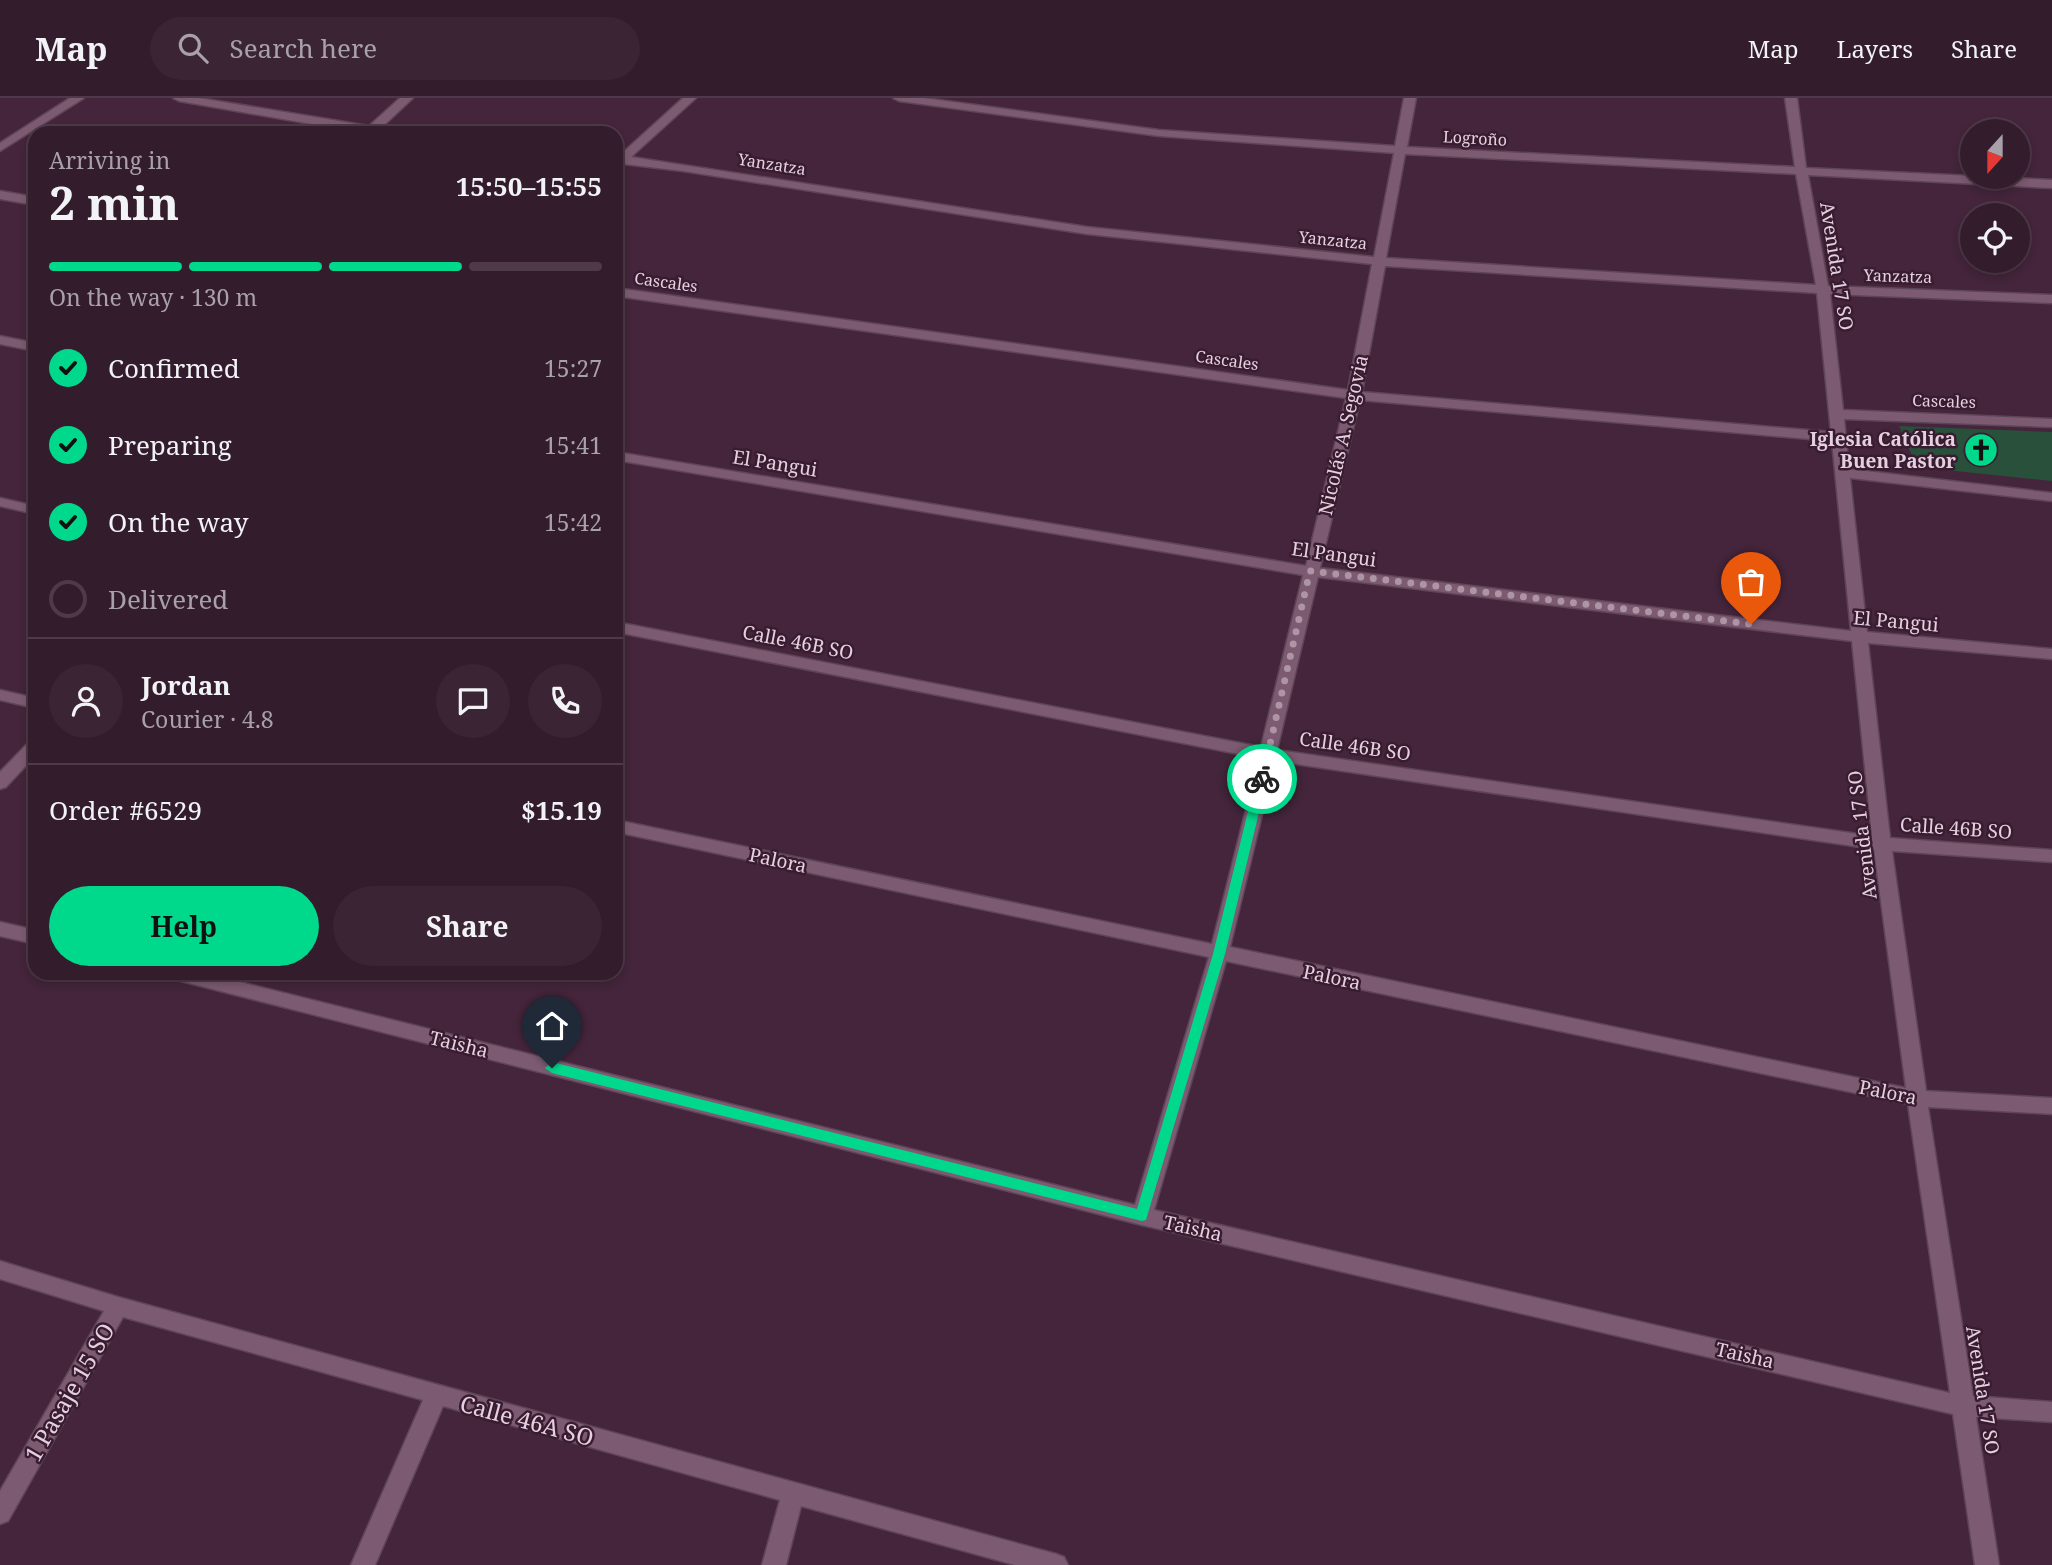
<!DOCTYPE html>
<html lang="en">
<head>
<meta charset="utf-8">
<style>
  body { margin:0; font-family:"Noto Serif",serif; background:#3b2534; color:#f1f3f6; height:100vh; display:flex; flex-direction:column; font-size:26px; white-space:nowrap }
  * { box-sizing:border-box; margin:0 }
  p { font-size:23px; color:#a9a1a9 }
  .icon { flex:none; width:38px; height:38px; fill:none; stroke:currentColor; stroke-width:2; stroke-linecap:round; stroke-linejoin:round }
  .map { position:relative; flex:1; overflow:hidden }
  .drawer { position:absolute; left:28px; top:28px; width:595px; height:854px; display:flex; flex-direction:column; background:#331c2c; border-radius:21px; box-shadow:0 4px 10px #0003,0 0 0 2px #4e3a48 }
  .drawer>* { flex:none }
  .needle { width:46px; rotate:201deg }
  .tools { position:absolute; left:1960px; top:21px; display:grid; gap:14px }
  .tools a { display:grid; place-items:center; width:70px; height:70px; border-radius:50%; background:#331c2c; box-shadow:0 4px 10px #0003,0 0 0 2px #4e3a48; font-size:35px }
  .pin { position:absolute; display:grid; place-items:center; width:60px; height:60px; color:#fff; margin:-72px -30px; border-radius:50% 50% 50% 0; rotate:-45deg; box-shadow:0 0 7px #0007 }
  .pin .icon { rotate:45deg }
  .courier { position:absolute; display:grid; place-items:center; width:70px; height:70px; margin:-35px; border:5px solid #00d98c; border-radius:50%; background:#fff; color:#222; box-shadow:0 2px 9px #0007 }
  .headline em { font-style:normal; font-weight:700 }
  .headline div { display:flex; flex-direction:column-reverse }
  .headline { display:flex; align-items:center; justify-content:space-between; height:119px; padding:0 21px }
  h1 { font-size:46px; font-weight:700; line-height:52px }
  .bar { display:grid; grid-template-columns:repeat(4,1fr); gap:10px 7px; align-content:center; height:84px; padding:0 21px }
  .bar i { height:9px; border-radius:5px; background:#4e3a48 }
  .bar .selected { background:#00d98c }
  .bar p { grid-column:span 4 }
  .line { display:flex; align-items:center; gap:18px; padding:0 21px; border-top:2px solid #4e3a48 }
  .line div { flex:1 }
  .round { display:grid; place-items:center; flex:none; width:74px; height:74px; border-radius:37px; background:#3b2534 }
  ol { padding:0 21px; list-style:none }
  li { display:flex; align-items:center; gap:21px; height:77px }
  li p { margin-inline-start:auto }
  li .icon { padding:7px; border-radius:50%; background:#00d98c; color:#111; stroke-width:4 }
  li:last-child { color:#a9a1a9 }
  li i { width:38px; height:38px; border:4px solid #4e3a48; border-radius:50% }
  .button { display:flex; gap:14px; margin-top:auto; padding:14px 21px }
  .button a { flex:1; height:80px; border-radius:42px; background:#00d98c; color:#111; font-size:28px; font-weight:700; line-height:80px; text-align:center }
  .button a+a { background:#3b2534; color:#f1f3f6 }
  header { display:flex; align-items:center; gap:42px; box-sizing:border-box; height:98px; padding:0 35px; background:#331c2c; border-bottom:2px solid #4e3a48 }
  header strong { font-size:33px }
  nav { display:flex; gap:38px; margin-inline-start:auto; font-size:24px }
  .search { width:490px; height:63px; background:#3b2534; display:flex; align-items:center; gap:18px; box-sizing:border-box; padding:0 24px; border-radius:38px; color:#a9a1a9; font-size:26px }
  .map>svg:first-child { display:block }
  .building { fill:#29503b }
  .lines { fill:none; stroke-linecap:round; stroke-linejoin:round }
  .minor-casing { stroke:#5e4457; stroke-width:3 }
  .minor { fill:#7c5a71; fill-rule:evenodd }
  .route { fill:#00d98c }
  .done { stroke:#ad95a5; stroke-width:7; stroke-dasharray:0 12.6 }
  .labels { text-anchor:middle; dominant-baseline:central; stroke-width:5; stroke-linejoin:round; paint-order:stroke }
  .far-street-label { font-size:16px; fill:#e5d1de; stroke:#391c31 }
  .street-label { font-size:19px; fill:#e5d1de; stroke:#391c31 }
  .poi-label { font-size:19px; font-weight:bold; fill:#e5d1de; stroke:#391c31; text-anchor:end }
  .near-street-label { font-size:23px; fill:#e5d1de; stroke:#391c31 }
</style>
</head>
<body>
<header>
<strong>Map</strong>
<div class="search"><svg class="icon" aria-label="search" viewBox="0 0 24 24"><circle cx="10" cy="10" r="6"/><path d="M15 15l6 6"/></svg>Search here</div>
<nav><a>Map</a><a>Layers</a><a>Share</a></nav>
</header>
<div class="map">
<svg width="2052" height="1467" viewBox="0 0 2052 1467">
  <rect width="100%" height="100%" fill="#44253b"/>
  <polygon class="building" points="1899,328 2052,334 2052,383 1917,369"/>
  <g class="lines">
    <g class="minor-casing">
      <g id="minor">
        <polygon points="70,0 84,0 0,53 0,45"/>
        <polygon points="173,0 199,0 369,28 400,0 413,0 381,30 394,35 363,35 179,3"/>
        <path d="M683,0H696L631,59L1087,129L1374,159L1394,55L1159,38L899,3L893,0H924L1159,32L1395,48L1404,0H1416L1407,49L1795,69L1785,0H1797L1806,70L2052,82V90L1808,77L1828,188L2052,197V205L1830,196L1843,312L2052,321V329L1844,321L1849,371L2052,395V403L1850,380L1867,534L2052,551V561L1868,545L1890,740L2052,752V764L1892,753L1926,993L2052,1000V1016L1928,1009L1973,1298L2052,1304V1324L1976,1319L1999,1467H1975L1953,1316L1142,1127L169,880L167,875H204L1135,1107L1209,859L616,734V722L1212,846L1259,660L616,534V524L1261,649L1303,477L616,362V354L1306,468L1346,300L616,198V190L1348,292L1372,166L1087,136L683,73L624,66L616,71V57L619,58ZM1405,56L1796,76L1816,187L1386,160ZM1385,168L1817,195L1831,334L1362,294ZM1360,302L1832,343L1851,533L1320,470ZM1318,479L1852,543L1872,738L1277,652ZM1275,663L1874,751L1906,990L1230,849ZM1226,863L1908,1006L1950,1295L1154,1112Z"/>
        <polygon points="0,93 35,99 35,107 0,101"/>
        <polygon points="0,238 35,245 35,253 0,246"/>
        <polygon points="0,400 35,408 35,416 0,408"/>
        <polygon points="0,592 35,600 35,610 0,602"/>
        <polygon points="35,642 35,658 6,689 0,691 0,674 29,644"/>
        <polygon points="0,824 35,832 35,846 0,838"/>
        <polygon points="0,1163 118,1199 1056,1456 1064,1459 1068,1467 1015,1467 801,1408 786,1467 762,1467 780,1402 443,1308 375,1467 351,1467 423,1302 123,1219 8,1423 0,1426 0,1393 104,1213 0,1181"/>
      </g>
    </g>
    <use href="#minor" class="minor"/>
  </g>
  <polygon class="route" points="1262,677 1267,681 1225,856 1146,1122 1142,1123 552,975 545,970 552,964 1137,1111 1213,856 1256,681"/>
  <g class="lines">
    <polyline class="done" points="1262,681 1310,473 1751,526"/>
  </g>
  <defs>
    <g id="church-disc" transform="scale(1.75)"><circle r="9.5" fill="#00d98c" stroke="#391c31"/><path d="M-1.2-6h2.4v3.5h3.3v2.4h-3.3V6h-2.4V-.1h-3.3v-2.4h3.3Z" fill="#111"/></g>
  </defs>
  <g fill-rule="evenodd">
    <use href="#church-disc" x="1981" y="352"/>
  </g>
  <g class="labels">
    <g class="far-street-label">
      <text transform="translate(1475 40) rotate(3)">Logroño</text>
      <text transform="translate(772 66) rotate(9)">Yanzatza</text>
      <text transform="translate(1333 142) rotate(6)">Yanzatza</text>
      <text transform="translate(1898 178) rotate(2)">Yanzatza</text>
      <text transform="translate(666 184) rotate(8)">Cascales</text>
      <text transform="translate(1227 262) rotate(8)">Cascales</text>
      <text transform="translate(1944 303) rotate(2)">Cascales</text>
    </g>
    <g class="street-label">
      <text transform="translate(1837 168) rotate(81)">Avenida 17 SO</text>
      <text transform="translate(1343 337) rotate(-77)">Nicolás A. Segovia</text>
      <text transform="translate(775 365) rotate(9)">El Pangui</text>
      <text transform="translate(1334 456) rotate(8)">El Pangui</text>
      <text transform="translate(1896 523) rotate(5)">El Pangui</text>
      <text transform="translate(798 544) rotate(11)">Calle 46B SO</text>
      <text transform="translate(1355 648) rotate(8)">Calle 46B SO</text>
      <text transform="translate(1956 730) rotate(4)">Calle 46B SO</text>
      <text transform="translate(1862 737) rotate(-97)">Avenida 17 SO</text>
      <text transform="translate(778 762) rotate(12)">Palora</text>
      <text transform="translate(1332 879) rotate(12)">Palora</text>
      <text transform="translate(459 946) rotate(14)">Taisha</text>
      <text transform="translate(1888 994) rotate(11)">Palora</text>
      <text transform="translate(1193 1130) rotate(13)">Taisha</text>
      <text transform="translate(1745 1257) rotate(13)">Taisha</text>
      <text transform="translate(1983 1292) rotate(81)">Avenida 17 SO</text>
    </g>
    <g class="poi-label">
      <text x="1956" y="341">Iglesia Católica<tspan x="1956" dy="22">Buen Pastor</tspan></text>
    </g>
    <g class="near-street-label">
      <text transform="translate(69 1294) rotate(-60)">1 Pasaje 15 SO</text>
      <text transform="translate(527 1322) rotate(15)">Calle 46A SO</text>
    </g>
  </g>
</svg>
<div class="tools">
<a><svg class="needle" viewBox="-14 -14 28 28"><path d="M0-13l5 13h-10z" fill="#e53935"/><path d="M0 13l5-13h-10z" fill="#a9a1a9"/></svg></a>
<a><svg class="icon" aria-label="locate" viewBox="0 0 24 24"><circle cx="12" cy="12" r="6"/><path d="M12 2v4M12 18v4M2 12h4M18 12h4"/></svg></a>
</div>
<div class="pin" style="left:1751px;top:526px;background:#ea580c"><svg class="icon" aria-label="bag" viewBox="0 0 24 24"><path d="M5 8h14l-1 12H6zM9 8a3 3 0 0 1 6 0"/></svg></div>
<div class="pin" style="left:552px;top:970px;background:#1f2937"><svg class="icon" aria-label="home" viewBox="0 0 24 24"><path d="M3 11l9-7 9 7M6 9v11h12V9"/></svg></div>
<div class="courier" style="left:1262px;top:681px"><svg class="icon" aria-label="bike" viewBox="0 0 24 24"><circle cx="6" cy="16" r="4"/><circle cx="18" cy="16" r="4"/><path d="M6 16l4-8h5l3 8M10 8l3 8H6M13 5h3"/></svg></div>
<section class="drawer">
<div class="headline"><div><h1>2 min</h1><p>Arriving in</p></div><em>15:50–15:55</em></div>
<div class="bar"><i class="selected"></i><i class="selected"></i><i class="selected"></i><i></i><p>On the way · 130 m</p></div>
<ol>
<li><svg class="icon" aria-label="check" viewBox="0 0 24 24"><path d="M5 12l5 5 9-10"/></svg>Confirmed<p>15:27</p></li>
<li><svg class="icon" aria-label="check" viewBox="0 0 24 24"><path d="M5 12l5 5 9-10"/></svg>Preparing<p>15:41</p></li>
<li><svg class="icon" aria-label="check" viewBox="0 0 24 24"><path d="M5 12l5 5 9-10"/></svg>On the way<p>15:42</p></li>
<li><i></i>Delivered</li>
</ol>
<div class="line" style="height:126px"><a class="round"><svg class="icon" aria-label="person" viewBox="0 0 24 24"><circle cx="12" cy="8" r="4"/><path d="M4 21q1-7 8-7t8 7"/></svg></a><div><b>Jordan</b><p>Courier · 4.8</p></div><a class="round"><svg class="icon" aria-label="chat" viewBox="0 0 24 24"><path d="M4 5h16v11H9l-5 4z"/></svg></a><a class="round"><svg class="icon" aria-label="phone" viewBox="0 0 24 24"><path d="M5 4h4l2 5-3 2q2 4 5 5l2-3 5 2v4C11 20 4 13 5 4z"/></svg></a></div>
<div class="line" style="height:91px"><div>Order #6529</div><b>$15.19</b></div>
<div class="button"><a>Help</a><a>Share</a></div>
</section>
</div>
</body>
</html>
